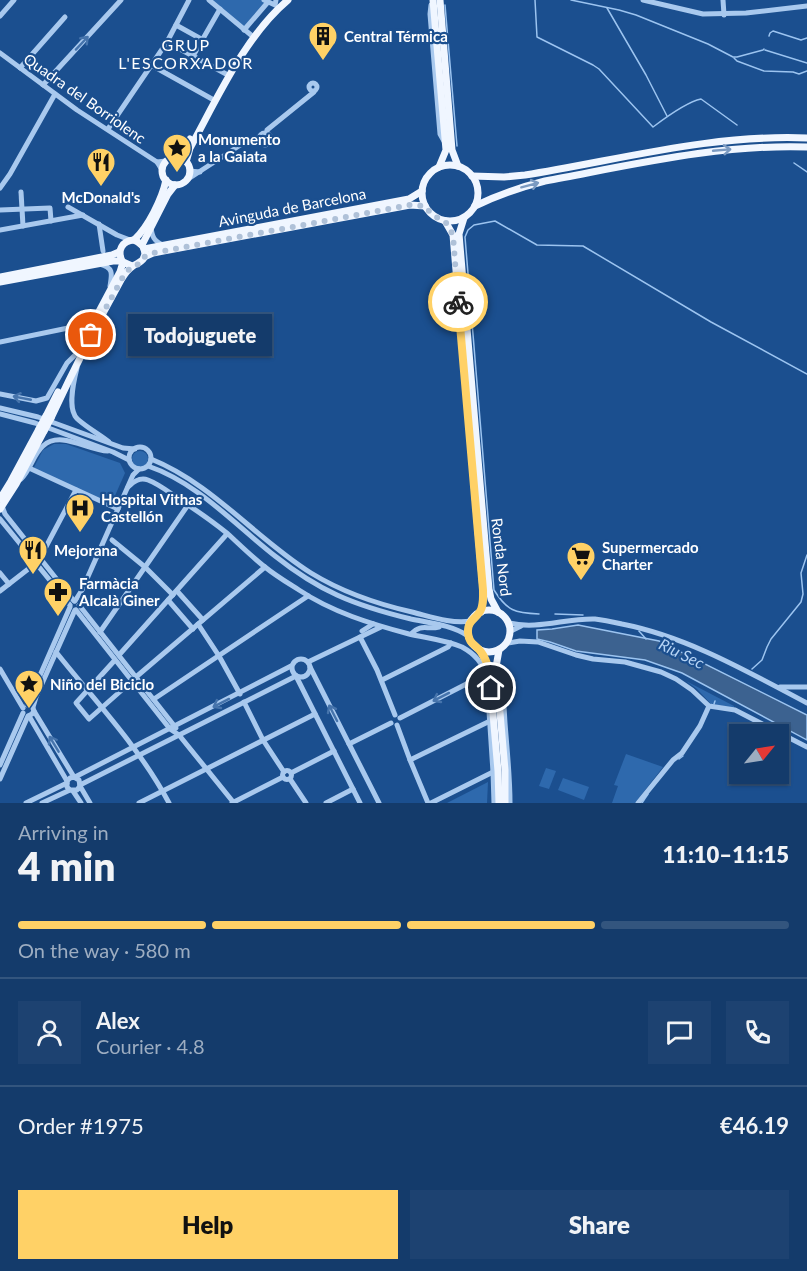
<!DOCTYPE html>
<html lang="en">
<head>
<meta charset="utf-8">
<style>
  body { margin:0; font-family:Lato,sans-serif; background:#1d4271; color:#f1f3f6; height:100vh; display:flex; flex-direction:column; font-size:22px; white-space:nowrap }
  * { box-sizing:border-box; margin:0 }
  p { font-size:20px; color:#9dadc1 }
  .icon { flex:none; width:33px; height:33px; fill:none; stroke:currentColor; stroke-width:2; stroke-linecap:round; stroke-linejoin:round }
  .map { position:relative; height:803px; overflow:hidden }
  .drawer { display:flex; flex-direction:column; background:#143b6b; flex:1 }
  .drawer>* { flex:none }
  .needle { width:39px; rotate:60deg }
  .buttons { position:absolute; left:729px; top:724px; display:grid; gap:12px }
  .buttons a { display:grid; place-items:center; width:60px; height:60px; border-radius:0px; background:#143b6b; box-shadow:0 2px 4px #0004,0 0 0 2px #33557e; font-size:30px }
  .pin { position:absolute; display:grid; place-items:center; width:51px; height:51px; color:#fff; margin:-26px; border:3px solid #fff; border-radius:50%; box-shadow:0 2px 6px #0007 }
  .courier { position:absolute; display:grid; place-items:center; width:60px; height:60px; margin:-30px; border:4px solid #ffd166; border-radius:50%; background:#fff; color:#222; box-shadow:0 2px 8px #0007 }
  .bubble { position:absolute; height:42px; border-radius:0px; background:#143b6b; box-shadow:0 2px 4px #0004,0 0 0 2px #33557e; font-size:20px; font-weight:800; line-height:42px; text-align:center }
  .summary em { font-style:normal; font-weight:800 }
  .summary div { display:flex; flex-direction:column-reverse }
  .summary { display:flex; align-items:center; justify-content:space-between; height:102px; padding:0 18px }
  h1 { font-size:39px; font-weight:800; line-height:45px }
  .bar { display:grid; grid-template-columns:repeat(4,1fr); gap:9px 6px; align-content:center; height:72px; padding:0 18px }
  .bar i { height:8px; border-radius:4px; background:#33557e }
  .bar .on { background:#ffd166 }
  .bar p { grid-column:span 4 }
  .line { display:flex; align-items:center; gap:15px; padding:0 18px; border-top:2px solid #33557e }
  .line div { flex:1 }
  .round { display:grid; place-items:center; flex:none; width:63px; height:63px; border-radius:0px; background:#1d4271 }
  .action { display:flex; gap:12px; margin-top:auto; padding:12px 18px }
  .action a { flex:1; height:69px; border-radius:0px; background:#ffd166; color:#111; font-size:24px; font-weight:800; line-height:69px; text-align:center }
  .action a+a { background:#1d4271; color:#f1f3f6 }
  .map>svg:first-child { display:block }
  .green { fill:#2e69ad }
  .water { fill:#3c6290; stroke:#9cc4f0; stroke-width:1.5 }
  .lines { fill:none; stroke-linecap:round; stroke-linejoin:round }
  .stream { stroke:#9cc4f0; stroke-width:1.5 }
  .minor { stroke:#a9c9ee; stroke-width:5 }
  .major { stroke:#f0f6ff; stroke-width:7 }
  .major-bridge { stroke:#f0f6ff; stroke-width:7 }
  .oneway { stroke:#4674ac }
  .oneway2 { stroke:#7b9ac1 }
  .done { stroke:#afc1d8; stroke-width:6; stroke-dasharray:0 10.8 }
  .route { stroke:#ffd166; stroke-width:8 }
  .labels { text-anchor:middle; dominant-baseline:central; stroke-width:4.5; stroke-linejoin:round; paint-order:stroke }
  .poi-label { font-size:15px; font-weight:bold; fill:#fff; stroke:#1b4f8f; text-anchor:start }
  .street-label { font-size:15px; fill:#fff; stroke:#1b4f8f }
  .neighbourhood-label { font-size:16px; letter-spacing:1.5px; fill:#fff; stroke:#1b4f8f }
  .water-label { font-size:16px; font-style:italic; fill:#b5d3f5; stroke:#1b4f8f }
</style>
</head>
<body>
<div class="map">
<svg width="807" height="803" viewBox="0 0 807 803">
  <rect width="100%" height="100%" fill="#1b4f8f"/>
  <g class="green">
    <polygon points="211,0 266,0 244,27"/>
    <polygon points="54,444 66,444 120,463 125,473 110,507 32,471 43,450"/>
    <circle cx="140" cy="459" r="8"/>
    <polygon points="686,681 734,706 734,708 711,704 697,689"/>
    <polygon points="626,754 663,767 635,803 612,803 618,786 614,785"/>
    <polygon points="546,768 556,771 549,789 539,786"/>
    <polygon points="563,778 589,787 584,800 558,790"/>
    <polygon points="488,782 487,803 447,803"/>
  </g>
  <polygon class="water" points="578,625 659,641 807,715 807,740 682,673 645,660 576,651 550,642 537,639 537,630 552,629"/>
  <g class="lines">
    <g class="stream">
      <path d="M535,0L537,37L593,65L599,69L653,127C665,118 686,102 701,99L737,125"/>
      <polyline points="571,0 619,10 636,15 708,44 733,57 737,57 763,50 764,49"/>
      <polyline points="445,5 457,146"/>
      <polyline points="607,8 646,75 667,116"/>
      <polyline points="769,36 770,33 773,31 801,40 807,38"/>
      <polyline points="765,50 807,63"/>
      <polyline points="734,58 737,61 764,71 793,72 799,74 807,71"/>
      <polyline points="794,163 807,172"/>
      <path d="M539,614C515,613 507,611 494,590L465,237L468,230L474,225L495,221L537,245L583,246L711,322L807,374"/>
      <polyline points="555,614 583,615"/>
      <polyline points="639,631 646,639"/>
      <polyline points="752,669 762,660 767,647 771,639 801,602 803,594 801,573 807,555"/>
      <polyline points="714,704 715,701"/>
      <polyline points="679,759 683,756"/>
      <polyline points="642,803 648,794"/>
    </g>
    <g class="minor">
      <polyline points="209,0 251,35"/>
      <polyline points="264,0 275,5 276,0"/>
      <polyline points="643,0 703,14 746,13 807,6"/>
      <polyline points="723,0 724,15"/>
      <polyline points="431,5 430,14 440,134 445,143"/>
      <polyline points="0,16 14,0"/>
      <polyline points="176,25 203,40"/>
      <polyline points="244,30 268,2"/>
      <polyline points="167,42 226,74"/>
      <polyline points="0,53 77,110 157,162 162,170"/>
      <polyline points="193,56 220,9"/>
      <polyline points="151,65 212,99"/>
      <polyline points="20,68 65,17"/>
      <circle cx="313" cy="87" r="4"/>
      <polyline points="43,85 121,0"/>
      <polyline points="108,129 167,42 189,0"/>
      <circle cx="265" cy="139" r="6"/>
      <polyline points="267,133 267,130 314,92"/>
      <polyline points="157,162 166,161"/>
      <polyline points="189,171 200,172"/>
      <polyline points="182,183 248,140 258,138"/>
      <polyline points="0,188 10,174 55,94"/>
      <polyline points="21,192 23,226"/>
      <polyline points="68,207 117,235 130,240"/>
      <polyline points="0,210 50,208 51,221"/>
      <polyline points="99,224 103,251"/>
      <path d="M151,227C152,237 154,241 163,245"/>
      <polyline points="0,230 83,215"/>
      <path d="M100,264C114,268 112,274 110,286"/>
      <polyline points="73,327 85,337"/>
      <polyline points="0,342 73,327 93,322"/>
      <path d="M77,368C74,380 68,404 75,416C79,423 101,435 109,442"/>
      <polyline points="0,394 36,401 47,398 67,363 77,353"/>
      <polyline points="0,408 38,417 123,448 135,449"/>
      <polyline points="0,414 35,423 113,452 129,460"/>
      <circle cx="140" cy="458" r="11"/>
      <path d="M151,459C213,484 255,538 311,573C342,592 377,604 412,612C432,617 451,624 471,621"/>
      <path d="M148,466C198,483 235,525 275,556C294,571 315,585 337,595C361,606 386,613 411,619C430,623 452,625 468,636"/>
      <polyline points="29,468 118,509"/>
      <path d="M21,479C31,469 33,455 43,446C60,430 87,450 108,451"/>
      <path d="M128,487C134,481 140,477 148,480C159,484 170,493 179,499C196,510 212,521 228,534C240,545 252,557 265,567C276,576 288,583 299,590C332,612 371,624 409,634C426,638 445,640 462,647C473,653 482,661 485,674L482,676L400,718"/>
      <polyline points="2,506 5,514 74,601"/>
      <polyline points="0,519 70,605"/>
      <polyline points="112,540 145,567 173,595"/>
      <polyline points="0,573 9,584"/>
      <polyline points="0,591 36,563 40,558 76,490"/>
      <polyline points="177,591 203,620"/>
      <polyline points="168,600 193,629"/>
      <polyline points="75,601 82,590 133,475 139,469"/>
      <polyline points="79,605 176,728"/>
      <polyline points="76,610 170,729 179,735 234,803"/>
      <path d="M509,623C538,630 566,618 595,619C604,620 613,622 622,624C688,637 748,672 807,703"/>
      <polyline points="198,624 219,656 240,694"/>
      <polyline points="362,631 373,624"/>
      <polyline points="511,631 521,626"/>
      <polyline points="100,632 188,505"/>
      <path d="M411,634C422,623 426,630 439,627"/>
      <polyline points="360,637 377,670 395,715"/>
      <polyline points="508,643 520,641 538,642 576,655 593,659 625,662 661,672 676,679 692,690 709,706 735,710 807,747"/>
      <path d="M56,652C95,701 140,748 169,803"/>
      <polyline points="119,655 227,534"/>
      <circle cx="301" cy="668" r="9"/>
      <polyline points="115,660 76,703 89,719 132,681"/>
      <polyline points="308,662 381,627"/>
      <polyline points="310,667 379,803"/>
      <polyline points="0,669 23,708"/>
      <polyline points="296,676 360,803"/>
      <polyline points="136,677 265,567"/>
      <path d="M498,677C504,691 504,708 505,723C507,750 510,776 510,803"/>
      <polyline points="382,680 448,647 451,643"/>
      <polyline points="780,687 807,687"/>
      <polyline points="491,690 488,696 493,772 494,803"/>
      <polyline points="154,699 308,596"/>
      <polyline points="244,702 263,740 284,772"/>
      <polyline points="27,705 70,607"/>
      <polyline points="33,707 36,697 75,610"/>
      <polyline points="34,711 74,777"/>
      <polyline points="29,716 67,781"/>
      <polyline points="397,725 410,760 428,803"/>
      <polyline points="349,744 391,723"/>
      <polyline points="410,760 490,721"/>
      <polyline points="0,765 23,713"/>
      <circle cx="287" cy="775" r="4.5"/>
      <polyline points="291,773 334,751"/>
      <polyline points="75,777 291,666"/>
      <polyline points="0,779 28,716 32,714 34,711 32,706"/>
      <polyline points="290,779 306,803"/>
      <polyline points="80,785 296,676"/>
      <polyline points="80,786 77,790 70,790 67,787 67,781 70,778 74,777 79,780 80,786 90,803"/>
      <polyline points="73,791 81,803"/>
      <polyline points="26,803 67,783"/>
      <polyline points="42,803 70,790"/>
      <polyline points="139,803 315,714"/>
      <polyline points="232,803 283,777"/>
      <polyline points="326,803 353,789"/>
      <polyline points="431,803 493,772"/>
      <polyline points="638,803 673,760 682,753 700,726 709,706"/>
    </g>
    <g class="major">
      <polyline points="433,0 446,150 439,167"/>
      <polyline points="440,0 452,150 458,166"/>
      <polyline points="175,157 186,146 190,139"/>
      <circle cx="176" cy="171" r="14"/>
      <path d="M186,162L190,148C217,99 245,36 288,0"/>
      <circle cx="450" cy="193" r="28"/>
      <path d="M472,176L504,177L525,175C619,160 711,134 807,138"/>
      <path d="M475,206C498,195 521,187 545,181C632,165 719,144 807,147"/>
      <polyline points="464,218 459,234 489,589 491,599 498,612"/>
      <polyline points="445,221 453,235 483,590 483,601 481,612"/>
      <polyline points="142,245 168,194 175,185"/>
      <polyline points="144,249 409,199 422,191"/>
      <polyline points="144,257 153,253 410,205 425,206"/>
      <polyline points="0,277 112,255 119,252"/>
      <path d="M0,282L113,261H122C117,250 122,241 134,240C148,227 162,199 166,180"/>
      <polyline points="86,336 120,272 123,262 132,266"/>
      <polyline points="46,416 58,392"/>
      <path d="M51,418C73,371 96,325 121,280C124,275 128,269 133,266C137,263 141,263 144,258C147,249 141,243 134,240"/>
      <polyline points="0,499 11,481 39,429"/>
      <polyline points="0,509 16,484 44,431"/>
      <circle cx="489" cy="631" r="21"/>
      <polyline points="480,650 489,668 498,771 499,803"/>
      <polyline points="499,650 496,667 505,770 505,803"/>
    </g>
    <g class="major-bridge">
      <polyline points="39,429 46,416"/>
      <polyline points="44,431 51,418"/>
    </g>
  </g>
  <defs><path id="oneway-shaft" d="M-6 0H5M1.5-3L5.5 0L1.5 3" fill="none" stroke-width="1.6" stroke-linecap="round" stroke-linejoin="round" transform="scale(1.5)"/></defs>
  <g class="oneway">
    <use href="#oneway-shaft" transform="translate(82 43) rotate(-47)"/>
    <use href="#oneway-shaft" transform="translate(22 398) rotate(-169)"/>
    <use href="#oneway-shaft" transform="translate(441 697) rotate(153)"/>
    <use href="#oneway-shaft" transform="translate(221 703) rotate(153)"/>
    <use href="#oneway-shaft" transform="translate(333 713) rotate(-117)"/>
    <use href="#oneway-shaft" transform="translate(54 744) rotate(-121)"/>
  </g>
  <g class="oneway2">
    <use href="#oneway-shaft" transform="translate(722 150) rotate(-5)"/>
    <use href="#oneway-shaft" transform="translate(530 185) rotate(-15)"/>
  </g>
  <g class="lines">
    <path class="done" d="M91,335L124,275L132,266L139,264L144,257L153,253L410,205L425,206C431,214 436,218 445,221L453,235L458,302"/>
    <path class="route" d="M458,302L483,590C483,597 484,607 479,613C474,620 467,622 468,633C469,644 475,644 481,652C489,663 490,675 491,688"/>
  </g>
  <defs>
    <g id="building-pin" transform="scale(1.5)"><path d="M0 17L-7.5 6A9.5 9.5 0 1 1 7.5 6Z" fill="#ffd166" stroke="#1b4f8f"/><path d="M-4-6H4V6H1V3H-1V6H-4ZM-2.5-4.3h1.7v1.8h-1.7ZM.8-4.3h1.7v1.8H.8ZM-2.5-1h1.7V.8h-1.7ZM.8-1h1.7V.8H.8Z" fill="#111"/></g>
    <g id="sight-pin" transform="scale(1.5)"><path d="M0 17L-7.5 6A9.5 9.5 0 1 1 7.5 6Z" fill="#ffd166" stroke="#1b4f8f"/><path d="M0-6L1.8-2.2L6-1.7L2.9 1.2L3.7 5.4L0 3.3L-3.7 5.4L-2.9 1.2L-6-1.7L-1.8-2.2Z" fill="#111"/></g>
    <g id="restaurant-pin" transform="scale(1.5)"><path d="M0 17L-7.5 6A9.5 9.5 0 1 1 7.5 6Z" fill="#ffd166" stroke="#1b4f8f"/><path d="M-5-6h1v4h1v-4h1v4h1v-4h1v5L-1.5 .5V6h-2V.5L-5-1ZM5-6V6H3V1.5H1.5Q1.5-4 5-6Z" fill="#111"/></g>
    <g id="hospital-pin" transform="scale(1.5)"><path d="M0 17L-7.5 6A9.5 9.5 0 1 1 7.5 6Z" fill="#ffd166" stroke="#1b4f8f"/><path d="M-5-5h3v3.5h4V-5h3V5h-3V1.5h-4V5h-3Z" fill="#111"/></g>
    <g id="supermarket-pin" transform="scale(1.5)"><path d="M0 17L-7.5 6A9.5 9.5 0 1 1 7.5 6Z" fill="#ffd166" stroke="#1b4f8f"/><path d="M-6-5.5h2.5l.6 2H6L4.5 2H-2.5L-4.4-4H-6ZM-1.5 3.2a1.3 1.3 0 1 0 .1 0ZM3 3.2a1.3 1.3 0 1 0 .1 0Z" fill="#111"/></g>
    <g id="pharmacy-pin" transform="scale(1.5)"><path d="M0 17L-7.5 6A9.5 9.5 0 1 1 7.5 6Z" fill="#ffd166" stroke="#1b4f8f"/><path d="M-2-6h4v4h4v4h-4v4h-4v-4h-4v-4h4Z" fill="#111"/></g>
  </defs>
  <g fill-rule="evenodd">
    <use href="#building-pin" x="323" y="36"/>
    <use href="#sight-pin" x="177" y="148"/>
    <use href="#restaurant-pin" x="101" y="162"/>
    <use href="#hospital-pin" x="80" y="508"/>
    <use href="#restaurant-pin" x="33" y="550"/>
    <use href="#supermarket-pin" x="581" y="556"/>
    <use href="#pharmacy-pin" x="58" y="592"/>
    <use href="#sight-pin" x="29" y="684"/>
  </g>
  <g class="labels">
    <g class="poi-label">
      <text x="344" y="36">Central Térmica</text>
      <text x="198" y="139">Monumento<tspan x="198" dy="17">a la Gaiata</tspan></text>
      <text x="101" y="197" text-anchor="middle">McDonald's</text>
      <text x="101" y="499">Hospital Vithas<tspan x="101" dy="17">Castellón</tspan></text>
      <text x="602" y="547">Supermercado<tspan x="602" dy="17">Charter</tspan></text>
      <text x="54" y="550">Mejorana</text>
      <text x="79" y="583">Farmàcia<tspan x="79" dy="17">Alcalà Giner</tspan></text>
      <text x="50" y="684">Niño del Biciclo</text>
    </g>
    <g class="street-label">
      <text transform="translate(85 98) rotate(35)">Quadra del Borriolenc</text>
      <text transform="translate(292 207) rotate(-11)">Avinguda de Barcelona</text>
      <text transform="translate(502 557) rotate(83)">Ronda Nord</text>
    </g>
    <g class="neighbourhood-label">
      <text x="186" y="44">GRUP<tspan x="186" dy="18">L'ESCORXADOR</tspan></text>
    </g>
    <g class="water-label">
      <text transform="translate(682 653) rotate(26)">Riu Sec</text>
    </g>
  </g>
</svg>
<div class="buttons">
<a><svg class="needle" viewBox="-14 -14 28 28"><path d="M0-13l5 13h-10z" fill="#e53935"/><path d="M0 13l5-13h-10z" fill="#9dadc1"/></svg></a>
</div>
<div class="pin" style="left:91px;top:335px;background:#ea580c"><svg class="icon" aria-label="bag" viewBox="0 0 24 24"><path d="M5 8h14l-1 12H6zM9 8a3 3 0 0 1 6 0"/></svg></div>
<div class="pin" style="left:491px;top:688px;background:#1f2937"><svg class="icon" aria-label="home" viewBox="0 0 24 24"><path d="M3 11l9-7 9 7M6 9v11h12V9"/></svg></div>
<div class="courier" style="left:458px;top:302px"><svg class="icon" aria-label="bike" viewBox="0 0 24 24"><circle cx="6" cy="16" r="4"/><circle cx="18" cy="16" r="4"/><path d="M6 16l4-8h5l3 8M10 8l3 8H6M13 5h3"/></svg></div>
<div class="bubble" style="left:128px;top:314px;width:144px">Todojuguete</div>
</div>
<section class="drawer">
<div class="summary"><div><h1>4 min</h1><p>Arriving in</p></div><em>11:10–11:15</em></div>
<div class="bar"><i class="on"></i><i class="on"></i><i class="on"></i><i></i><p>On the way · 580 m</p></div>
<div class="line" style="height:108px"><a class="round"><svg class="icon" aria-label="person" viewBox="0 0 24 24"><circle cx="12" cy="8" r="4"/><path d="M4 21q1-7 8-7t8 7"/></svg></a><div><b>Alex</b><p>Courier · 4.8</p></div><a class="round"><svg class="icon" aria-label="chat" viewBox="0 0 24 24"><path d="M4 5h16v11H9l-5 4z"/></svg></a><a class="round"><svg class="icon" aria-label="phone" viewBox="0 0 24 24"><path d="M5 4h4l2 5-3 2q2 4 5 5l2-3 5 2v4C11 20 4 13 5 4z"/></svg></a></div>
<div class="line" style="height:78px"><div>Order #1975</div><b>€46.19</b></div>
<div class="action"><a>Help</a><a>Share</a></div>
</section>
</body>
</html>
